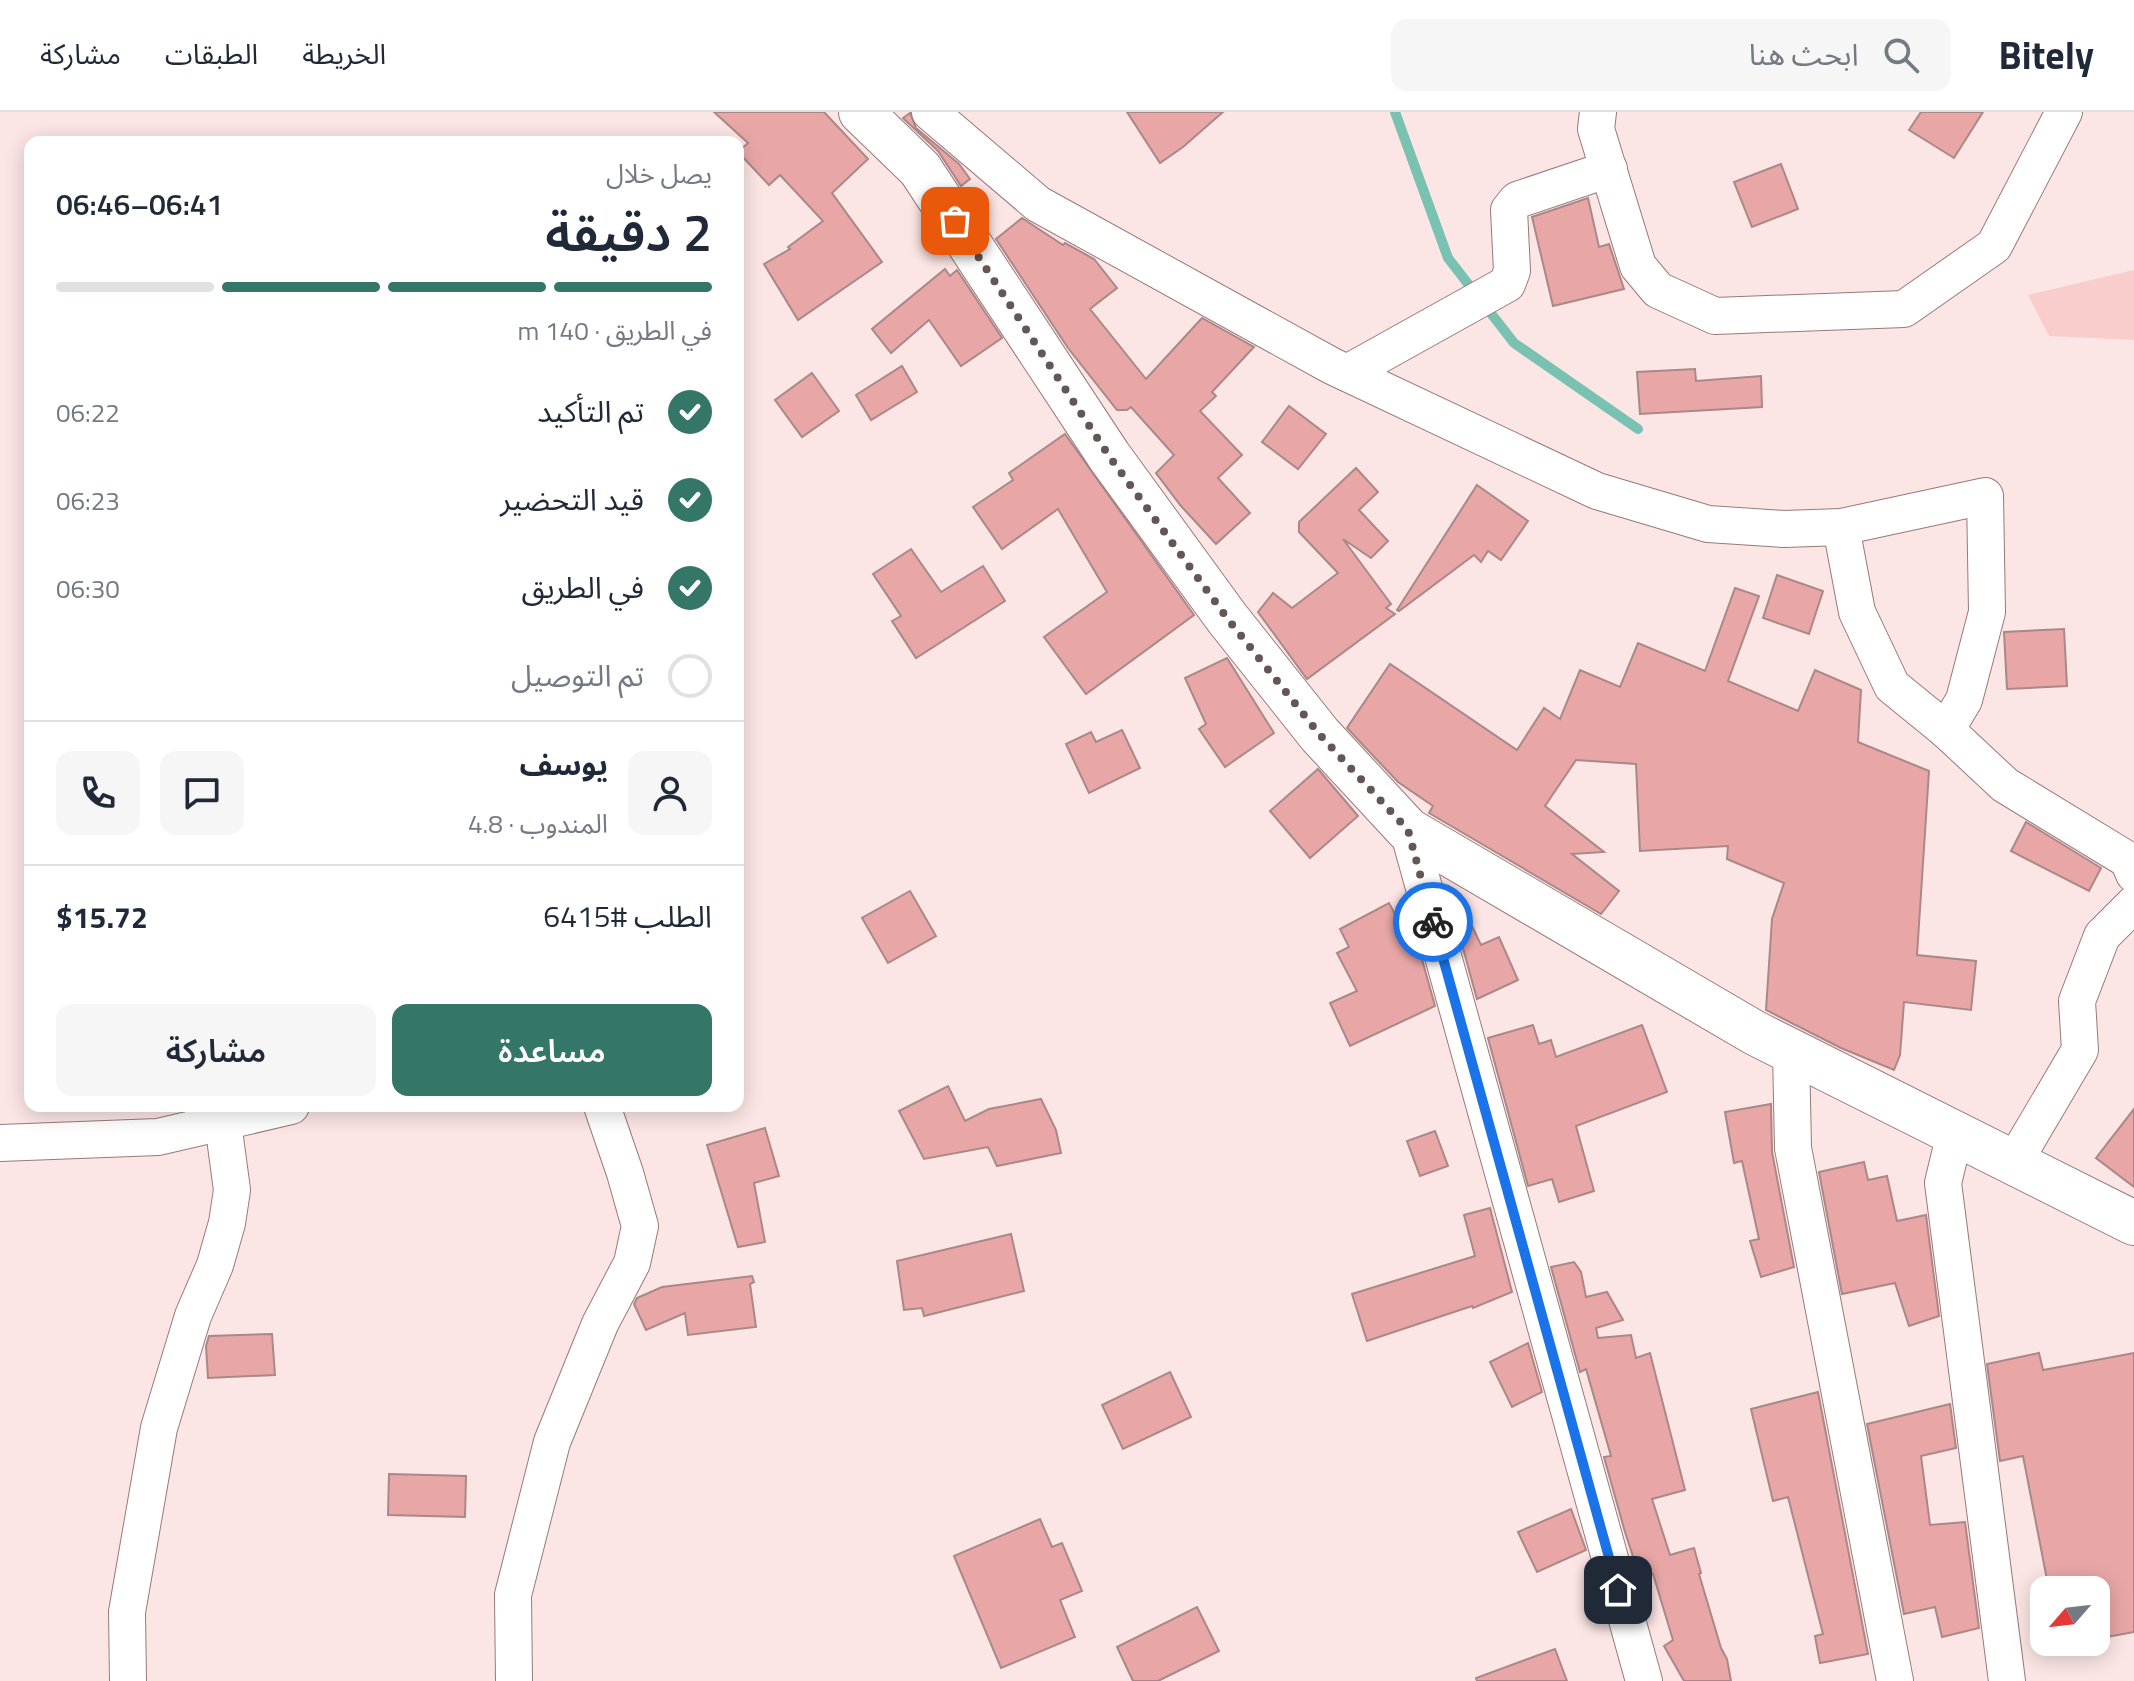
<!DOCTYPE html>
<html lang="ar">
<head>
<meta charset="utf-8">
<style>
  body { margin:0; font-family:"Titillium Web","Noto Sans Arabic",sans-serif; background:#f6f6f7; color:#1f2937; direction:rtl; height:100vh; display:flex; flex-direction:column; font-size:30px; white-space:nowrap }
  * { box-sizing:border-box; margin:0 }
  p { font-size:26px; color:#747a83 }
  .icon { flex:none; width:44px; height:44px; fill:none; stroke:currentColor; stroke-width:2; stroke-linecap:round; stroke-linejoin:round }
  .map { position:relative; flex:1; overflow:hidden; direction:ltr }
  .drawer { position:absolute; left:24px; top:24px; width:720px; height:976px; display:flex; flex-direction:column; background:#fff; border-radius:16px; box-shadow:0 4px 20px #0003; direction:rtl }
  .drawer>* { flex:none }
  .needle { width:52px; rotate:242deg }
  .tools { position:absolute; left:2030px; top:1464px; display:grid; gap:16px }
  .tools a { display:grid; place-items:center; width:80px; height:80px; border-radius:16px; background:#fff; box-shadow:0 4px 20px #0003; font-size:40px }
  .pin { position:absolute; display:grid; place-items:center; width:68px; height:68px; color:#fff; margin:-34px; border-radius:16px; box-shadow:0 4px 12px #0006 }
  .courier { position:absolute; display:grid; place-items:center; width:80px; height:80px; margin:-40px; border:6px solid #1a73e8; border-radius:50%; background:#fff; color:#222; box-shadow:0 2px 10px #0007 }
  .overview em { font-style:normal; font-weight:600 }
  .overview div { display:flex; flex-direction:column-reverse }
  .overview { display:flex; align-items:center; justify-content:space-between; height:136px; padding:0 32px }
  h1 { font-size:52px; font-weight:600; line-height:60px }
  .bar { display:grid; grid-template-columns:repeat(4,1fr); gap:12px 8px; align-content:center; height:96px; padding:0 32px }
  .bar i { height:10px; border-radius:6px; background:#e0e1e3 }
  .bar .current { background:#347769 }
  .bar p { grid-column:span 4 }
  .line { display:flex; align-items:center; gap:20px; padding:0 32px; border-top:2px solid #e0e1e3 }
  .line div { flex:1 }
  .round { display:grid; place-items:center; flex:none; width:84px; height:84px; border-radius:16px; background:#f6f6f7 }
  ol { padding:0 32px; list-style:none }
  li { display:flex; align-items:center; gap:24px; height:88px }
  li p { margin-inline-start:auto }
  li .icon { padding:8px; border-radius:50%; background:#347769; color:#fff; stroke-width:4 }
  li:last-child { color:#747a83 }
  li i { width:44px; height:44px; border:4px solid #e0e1e3; border-radius:50% }
  .primary-button { display:flex; gap:16px; margin-top:auto; padding:16px 32px }
  .primary-button a { flex:1; height:92px; border-radius:16px; background:#347769; color:#fff; font-size:32px; font-weight:600; line-height:92px; text-align:center }
  .primary-button a+a { background:#f6f6f7; color:#1f2937 }
  header { display:flex; align-items:center; gap:48px; box-sizing:border-box; height:112px; padding:0 40px; background:#fff; border-bottom:2px solid #e0e1e3 }
  header strong { font-size:38px }
  nav { display:flex; gap:44px; margin-inline-start:auto; font-size:28px }
  .search { width:560px; height:72px; background:#f6f6f7; display:flex; align-items:center; gap:20px; box-sizing:border-box; padding:0 28px; border-radius:16px; color:#747a83; font-size:30px }
  .map>svg:first-child { display:block }
  .green { fill:#f9cdcb }
  .lines { fill:none; stroke-linecap:round; stroke-linejoin:round }
  .stream { stroke:#79c1b0; stroke-width:10 }
  .building { fill:#e8a7a6; stroke:#a98887; stroke-width:2 }
  .street-casing { stroke:#997978; stroke-width:38 }
  .secondary-casing { stroke:#997978; stroke-width:46 }
  .street { stroke:#fff; stroke-width:36 }
  .secondary { stroke:#fff; stroke-width:44 }
  .done { stroke:#655656; stroke-width:8; stroke-dasharray:0 14.4 }
  .route { stroke:#1a73e8; stroke-width:10 }
</style>
</head>
<body>
<header>
<strong>Bitely</strong>
<div class="search"><svg class="icon" aria-label="search" viewBox="0 0 24 24"><circle cx="10" cy="10" r="6"/><path d="M15 15l6 6"/></svg>ابحث هنا</div>
<nav><a>الخريطة</a><a>الطبقات</a><a>مشاركة</a></nav>
</header>
<div class="map">
<svg width="2134" height="1569" viewBox="0 0 2134 1569">
  <rect width="100%" height="100%" fill="#fce6e5"/>
  <polygon class="green" points="2134,158 2134,228 2049,224 2028,183"/>
  <g class="lines">
    <polyline class="stream" points="1395,0 1448,146 1514,231 1638,317"/>
  </g>
  <g class="building">
    <polygon points="714,0 824,0 868,47 832,81 882,150 798,208 764,152 790,137 788,135 823,109 780,63 769,73 738,40 748,31"/>
    <polygon points="1127,0 1223,0 1183,35 1160,51"/>
    <polygon points="1921,0 1983,0 1954,46 1909,18"/>
    <polygon points="910,1 916,16 959,52 970,67 961,74 938,39 903,6"/>
    <polygon points="1781,52 1798,97 1752,115 1734,70"/>
    <polygon points="1588,86 1599,135 1609,132 1624,177 1553,194 1532,105"/>
    <polygon points="1022,106 1063,133 1065,131 1094,147 1117,176 1090,197 1146,267 1202,206 1254,235 1212,280 1216,284 1200,299 1242,343 1218,366 1250,401 1216,432 1181,394 1156,361 1174,343 1131,295 1127,298 1117,298 1068,236 996,127"/>
    <polygon points="945,157 950,164 957,158 1002,226 961,254 929,208 891,241 872,217"/>
    <polygon points="902,254 917,280 871,308 856,283"/>
    <polygon points="1695,257 1696,269 1761,264 1762,295 1640,302 1637,260"/>
    <polygon points="812,261 839,299 802,325 775,288"/>
    <polygon points="1289,294 1326,322 1298,357 1262,330"/>
    <polygon points="1065,322 1194,503 1086,582 1044,525 1107,480 1058,397 1002,437 973,395 1013,368 1009,361"/>
    <polygon points="1356,356 1378,380 1359,398 1388,429 1371,446 1343,427 1391,492 1386,496 1395,502 1307,567 1258,500 1273,481 1292,496 1338,461 1299,420 1299,410"/>
    <polygon points="1477,373 1528,409 1501,448 1488,439 1481,450 1474,443 1399,499 1397,498"/>
    <polygon points="911,437 941,480 983,454 1005,489 916,546 892,509 901,504 873,462"/>
    <polygon points="1777,463 1823,479 1809,522 1763,506"/>
    <polygon points="1735,476 1759,484 1728,569 1798,599 1815,558 1861,578 1858,630 1929,659 1917,843 1976,849 1971,898 1904,890 1900,943 1894,958 1841,936 1766,898 1772,807 1784,771 1727,747 1728,734 1640,739 1636,652 1576,648 1545,694 1604,740 1572,742 1619,779 1601,802 1429,701 1433,694 1398,670 1347,616 1390,552 1517,638 1544,596 1560,607 1580,558 1620,575 1638,531 1705,559"/>
    <polygon points="2064,517 2067,574 2007,577 2004,520"/>
    <polygon points="1227,546 1274,621 1225,655 1199,617 1206,612 1185,566"/>
    <polygon points="1122,618 1140,656 1089,681 1066,632 1091,620 1096,630"/>
    <polygon points="1318,657 1358,704 1310,746 1270,699"/>
    <polygon points="2026,710 2101,756 2089,779 2011,739"/>
    <polygon points="910,779 936,824 888,851 862,806"/>
    <polygon points="1389,791 1406,823 1414,819 1435,894 1350,934 1330,891 1357,879 1337,841 1349,835 1340,817"/>
    <polygon points="1463,795 1481,833 1499,825 1518,868 1477,887 1453,800"/>
    <polygon points="1533,913 1539,932 1551,928 1556,945 1642,913 1667,980 1576,1014 1594,1079 1559,1090 1552,1067 1528,1074 1488,926"/>
    <polygon points="948,974 965,1009 989,997 1041,987 1056,1018 1061,1041 997,1054 988,1035 924,1047 899,999"/>
    <polygon points="1771,992 1772,1040 1794,1155 1761,1165 1750,1129 1759,1127 1742,1049 1734,1051 1725,1000"/>
    <polygon points="2134,997 2134,1075 2096,1046"/>
    <polygon points="765,1016 779,1064 754,1071 765,1130 738,1135 707,1033"/>
    <polygon points="1435,1019 1448,1054 1420,1064 1407,1029"/>
    <polygon points="1864,1050 1868,1068 1887,1064 1897,1109 1926,1103 1939,1204 1909,1214 1895,1171 1842,1182 1819,1060"/>
    <polygon points="1490,1096 1512,1180 1473,1196 1472,1194 1367,1229 1352,1182 1475,1144 1464,1103"/>
    <polygon points="1011,1122 1024,1179 924,1204 922,1196 904,1198 897,1149"/>
    <polygon points="1574,1150 1581,1160 1586,1185 1607,1180 1623,1208 1596,1216 1598,1226 1631,1223 1636,1246 1650,1241 1685,1378 1652,1387 1670,1443 1694,1436 1701,1461 1699,1462 1721,1536 1727,1547 1731,1569 1684,1569 1664,1534 1673,1528 1653,1462 1640,1466 1625,1420 1604,1345 1611,1344 1586,1257 1580,1260 1551,1155"/>
    <polygon points="752,1164 754,1170 750,1172 756,1215 688,1223 685,1201 646,1218 634,1192 637,1186 662,1175"/>
    <polygon points="272,1222 275,1263 208,1266 206,1234 209,1224"/>
    <polygon points="1528,1231 1542,1280 1512,1295 1490,1250"/>
    <polygon points="2039,1241 2043,1258 2134,1241 2134,1520 2096,1527 2096,1478 2049,1478 2023,1344 2000,1349 1987,1252"/>
    <polygon points="1170,1260 1191,1305 1123,1337 1102,1293"/>
    <polygon points="1818,1280 1868,1542 1820,1551 1815,1524 1823,1522 1788,1385 1773,1389 1751,1297"/>
    <polygon points="1950,1292 1956,1336 1921,1344 1930,1413 1965,1410 1979,1516 1942,1525 1935,1495 1904,1502 1867,1312"/>
    <polygon points="389,1362 466,1364 465,1405 388,1403"/>
    <polygon points="1571,1397 1586,1438 1537,1460 1518,1420"/>
    <polygon points="1040,1407 1052,1435 1062,1431 1082,1479 1060,1488 1075,1525 1001,1556 954,1444"/>
    <polygon points="1197,1495 1219,1539 1158,1569 1133,1569 1117,1535"/>
    <polygon points="1555,1537 1567,1569 1477,1569 1476,1566"/>
  </g>
  <g class="lines">
    <g class="street-casing">
      <g id="street">
        <polyline points="930,0 1038,92 1332,254 1597,379 1708,412 1784,417 1841,415 1985,384 1987,500 1964,588 1946,618 2005,673 2128,748 2134,762"/>
        <polyline points="1598,0 1596,17 1638,154 1658,178 1715,204 1904,197 1994,134 2064,0"/>
        <polyline points="1347,261 1507,172 1512,159 1509,98 1517,88 1609,57"/>
        <polyline points="1841,415 1857,500 1892,574 1946,618"/>
        <polyline points="1408,718 1644,1569"/>
        <polyline points="1791,939 1793,1036 1895,1569"/>
        <polyline points="1955,1021 1943,1071 2007,1569"/>
        <polyline points="0,1031 158,1025 291,994"/>
        <polyline points="2014,1050 2080,938 2077,889 2102,824 2134,792"/>
        <polyline points="128,1569 127,1500 159,1316 193,1204 215,1153 227,1111 232,1078 223,1011"/>
        <polyline points="514,1569 513,1483 552,1330 600,1212 632,1151 640,1114 625,1061 602,994"/>
      </g>
    </g>
    <g class="secondary-casing">
      <polyline id="secondary" points="861,0 920,57 1109,344 1227,506 1320,623 1408,718 1755,921 2134,1111"/>
    </g>
    <use href="#street" class="street"/>
    <use href="#secondary" class="secondary"/>
  </g>
  <g class="lines">
    <polyline class="done" points="955,109 1109,344 1227,506 1320,623 1408,718 1433,810"/>
    <polyline class="route" points="1433,810 1618,1478"/>
  </g>
</svg>
<div class="tools">
<a><svg class="needle" viewBox="-14 -14 28 28"><path d="M0-13l5 13h-10z" fill="#e53935"/><path d="M0 13l5-13h-10z" fill="#747a83"/></svg></a>
</div>
<div class="pin" style="left:955px;top:109px;background:#ea580c"><svg class="icon" aria-label="bag" viewBox="0 0 24 24"><path d="M5 8h14l-1 12H6zM9 8a3 3 0 0 1 6 0"/></svg></div>
<div class="pin" style="left:1618px;top:1478px;background:#1f2937"><svg class="icon" aria-label="home" viewBox="0 0 24 24"><path d="M3 11l9-7 9 7M6 9v11h12V9"/></svg></div>
<div class="courier" style="left:1433px;top:810px"><svg class="icon" aria-label="bike" viewBox="0 0 24 24"><circle cx="6" cy="16" r="4"/><circle cx="18" cy="16" r="4"/><path d="M6 16l4-8h5l3 8M10 8l3 8H6M13 5h3"/></svg></div>
<section class="drawer">
<div class="overview"><div><h1>2 دقيقة</h1><p>يصل خلال</p></div><em>06:41–06:46</em></div>
<div class="bar"><i class="current"></i><i class="current"></i><i class="current"></i><i></i><p>في الطريق · 140 m</p></div>
<ol>
<li><svg class="icon" aria-label="check" viewBox="0 0 24 24"><path d="M5 12l5 5 9-10"/></svg>تم التأكيد<p>06:22</p></li>
<li><svg class="icon" aria-label="check" viewBox="0 0 24 24"><path d="M5 12l5 5 9-10"/></svg>قيد التحضير<p>06:23</p></li>
<li><svg class="icon" aria-label="check" viewBox="0 0 24 24"><path d="M5 12l5 5 9-10"/></svg>في الطريق<p>06:30</p></li>
<li><i></i>تم التوصيل</li>
</ol>
<div class="line" style="height:144px"><a class="round"><svg class="icon" aria-label="person" viewBox="0 0 24 24"><circle cx="12" cy="8" r="4"/><path d="M4 21q1-7 8-7t8 7"/></svg></a><div><b>يوسف</b><p>المندوب · 4.8</p></div><a class="round"><svg class="icon" aria-label="chat" viewBox="0 0 24 24"><path d="M4 5h16v11H9l-5 4z"/></svg></a><a class="round"><svg class="icon" aria-label="phone" viewBox="0 0 24 24"><path d="M5 4h4l2 5-3 2q2 4 5 5l2-3 5 2v4C11 20 4 13 5 4z"/></svg></a></div>
<div class="line" style="height:104px"><div>الطلب #6415</div><b>$15.72</b></div>
<div class="primary-button"><a>مساعدة</a><a>مشاركة</a></div>
</section>
</div>
</body>
</html>
